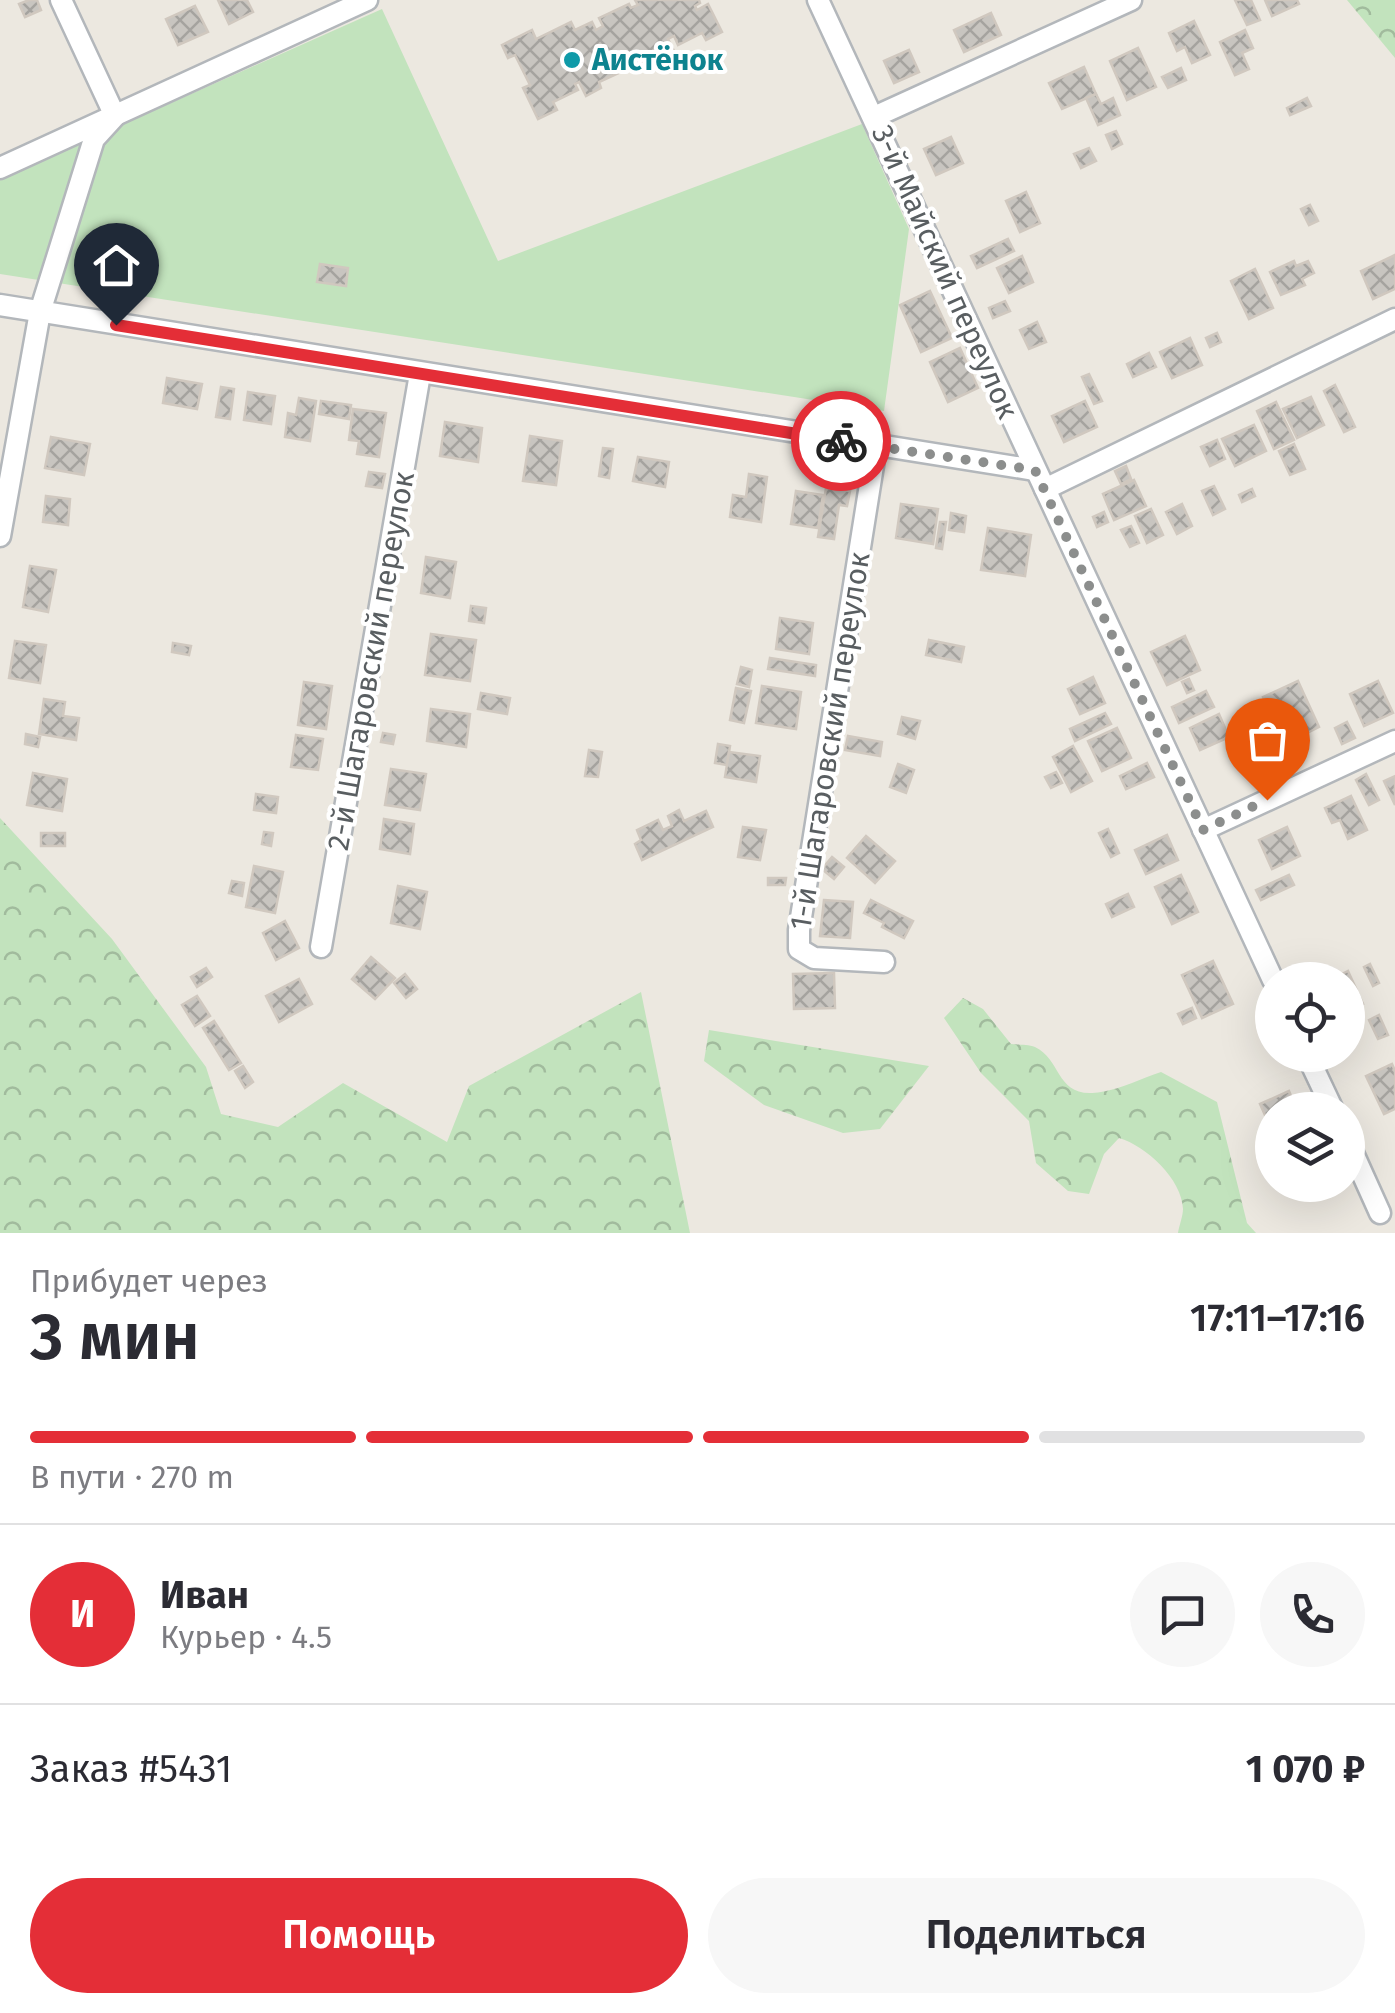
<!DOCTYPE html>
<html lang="ru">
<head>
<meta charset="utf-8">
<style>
  body { margin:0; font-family:"Fira Sans",sans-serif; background:#f7f7f7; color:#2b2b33; height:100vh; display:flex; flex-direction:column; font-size:38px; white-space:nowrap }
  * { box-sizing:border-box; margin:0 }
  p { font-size:32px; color:#7c7c81 }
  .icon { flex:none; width:55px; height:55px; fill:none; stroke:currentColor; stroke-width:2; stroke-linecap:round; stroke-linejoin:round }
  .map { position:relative; height:1233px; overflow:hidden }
  .details { display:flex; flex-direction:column; background:#fff; flex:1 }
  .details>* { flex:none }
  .buttons { position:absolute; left:1255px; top:962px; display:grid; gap:20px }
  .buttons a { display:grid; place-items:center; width:110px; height:110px; border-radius:50%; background:#fff; box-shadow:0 10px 40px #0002; font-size:50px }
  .pin { position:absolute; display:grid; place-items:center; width:85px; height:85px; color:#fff; margin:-102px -42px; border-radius:50% 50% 50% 0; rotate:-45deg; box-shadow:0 0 10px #0007 }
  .pin .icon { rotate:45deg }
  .courier { position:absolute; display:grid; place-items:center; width:100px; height:100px; margin:-50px; border:8px solid #e42e37; border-radius:50%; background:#fff; color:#222; box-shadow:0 2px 12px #0007 }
  .overview em { font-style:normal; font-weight:600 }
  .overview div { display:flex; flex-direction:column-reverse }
  .overview { display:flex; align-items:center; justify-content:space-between; height:170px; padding:0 30px }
  h1 { font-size:65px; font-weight:600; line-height:75px }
  .bar { display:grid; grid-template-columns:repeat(4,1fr); gap:15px 10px; align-content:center; height:120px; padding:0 30px }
  .bar i { height:12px; border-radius:8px; background:#e1e1e2 }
  .bar .active { background:#e42e37 }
  .bar p { grid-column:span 4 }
  .line { display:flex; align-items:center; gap:25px; padding:0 30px; border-top:2px solid #e1e1e2 }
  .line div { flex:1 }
  .round { display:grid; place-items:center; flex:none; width:105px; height:105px; border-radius:52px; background:#f7f7f7 }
  .cta { display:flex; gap:20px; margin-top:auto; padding:20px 30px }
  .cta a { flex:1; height:115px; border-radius:60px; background:#e42e37; color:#fff; font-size:40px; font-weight:600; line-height:115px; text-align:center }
  .cta a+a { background:#f7f7f7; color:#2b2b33 }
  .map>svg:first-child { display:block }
  .green { fill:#c2e3bd }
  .forest { fill:url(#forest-crowns) }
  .building { fill:url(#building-cross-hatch); stroke:#d0c8bf; stroke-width:2.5 }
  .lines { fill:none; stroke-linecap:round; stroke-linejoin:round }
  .street-casing { stroke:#b3b7bb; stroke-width:25 }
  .street { stroke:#fff; stroke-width:20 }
  .done { stroke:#8c8e8d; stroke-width:10; stroke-dasharray:0 18 }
  .route { stroke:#e42e37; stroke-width:12 }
  .culture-dot { fill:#0f9aa8; stroke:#fff; stroke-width:4 }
  .labels { text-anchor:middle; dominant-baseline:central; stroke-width:8; stroke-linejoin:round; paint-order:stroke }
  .culture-label { font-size:30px; font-weight:bold; fill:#0d838f; stroke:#fff; text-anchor:start }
  .street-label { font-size:30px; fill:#595e61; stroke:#fff }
</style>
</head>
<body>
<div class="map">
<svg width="1395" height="1233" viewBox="0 0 1395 1233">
  <defs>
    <pattern id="forest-crowns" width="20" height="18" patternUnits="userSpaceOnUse" patternTransform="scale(2.5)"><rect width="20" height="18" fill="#c2e3bd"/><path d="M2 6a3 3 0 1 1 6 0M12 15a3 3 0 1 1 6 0" fill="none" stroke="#a1bb9d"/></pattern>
    <pattern id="building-cross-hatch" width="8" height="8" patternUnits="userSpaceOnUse" patternTransform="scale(2.5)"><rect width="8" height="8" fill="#c8c5c0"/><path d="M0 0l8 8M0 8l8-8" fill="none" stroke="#a5a39f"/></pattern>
  </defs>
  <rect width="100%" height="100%" fill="#ece8e0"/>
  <polygon class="green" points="382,9 498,261 862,124 909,229 884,411 0,274 0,179"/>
  <g class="forest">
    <polygon points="1347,0 1395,0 1395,58"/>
    <polygon points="0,818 112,939 206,1067 221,1114 278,1127 343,1083 447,1142 469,1086 641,992 690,1233 0,1233"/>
    <path d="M963,998L983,1009L1011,1044C1018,1045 1028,1044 1035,1047C1063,1060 1055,1100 1101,1092C1121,1089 1142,1078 1161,1072L1217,1102L1247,1223L1256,1233H1178C1179,1226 1183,1216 1183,1209C1182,1179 1146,1146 1119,1138L1104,1154L1089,1194L1068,1191L1036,1163L1029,1121L981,1073L944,1018Z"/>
    <polygon points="709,1030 929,1066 880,1129 843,1133 764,1105 704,1061"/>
  </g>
  <g class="building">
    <polygon points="29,0 37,0 41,10 25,17 19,4"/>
    <polygon points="218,0 247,0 253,12 229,24"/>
    <polygon points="635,0 699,0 700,3 695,6 697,10 708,4 722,32 706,40 702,33 678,45 674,36 668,39 675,53 658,61 655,55 632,67 628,59 622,62 625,70 599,82 601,88 586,96 579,82 575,84 578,90 553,102 557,110 538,119 523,88 530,85 515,55 508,58 502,45 532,30 536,39 571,22 575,30 592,22 596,30 603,26 599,18 629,4 631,8 638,5"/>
    <polygon points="1235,0 1251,0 1260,20 1247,25"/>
    <polygon points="1265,0 1297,0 1299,4 1272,16"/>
    <polygon points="195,6 208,32 178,45 166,19"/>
    <polygon points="991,13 1001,35 964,52 954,30"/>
    <polygon points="1194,21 1210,55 1192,63 1185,47 1177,51 1169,33"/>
    <polygon points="1245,30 1253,48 1242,53 1249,69 1235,75 1220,42"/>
    <polygon points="1138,48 1156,87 1127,100 1110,61"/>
    <polygon points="909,50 919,72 894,83 884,61"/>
    <polygon points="1084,67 1096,94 1062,109 1049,83"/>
    <polygon points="1181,68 1186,80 1168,88 1162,77"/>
    <polygon points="1096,94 1101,104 1113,98 1120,115 1098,125 1086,98"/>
    <polygon points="1307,98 1311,106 1290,115 1287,108"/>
    <polygon points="1116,131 1122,144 1112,149 1106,135"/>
    <polygon points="951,137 963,163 936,175 924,149"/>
    <polygon points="1089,148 1096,161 1081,168 1074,154"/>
    <polygon points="1026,192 1040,223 1020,232 1006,201"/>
    <polygon points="1310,205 1318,221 1309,225 1301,209"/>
    <polygon points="1008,239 1014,251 977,268 971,256"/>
    <polygon points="1395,255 1395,289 1373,299 1361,271"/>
    <polygon points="1022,256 1033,282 1009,293 997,268"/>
    <polygon points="1294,261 1296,266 1308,261 1314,273 1302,279 1305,285 1281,295 1270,272"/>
    <polygon points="320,264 348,268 346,286 317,282"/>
    <polygon points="1255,269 1273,308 1249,319 1231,281"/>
    <polygon points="930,291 952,338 921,352 900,305"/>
    <polygon points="1005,301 1010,311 993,318 989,308"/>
    <polygon points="1037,322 1046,342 1029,349 1020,330"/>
    <polygon points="1217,333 1221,342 1210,347 1206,338"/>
    <polygon points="1190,338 1202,365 1172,378 1160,352"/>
    <polygon points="960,348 978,388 948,402 930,362"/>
    <polygon points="1149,353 1156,367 1133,377 1127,364"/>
    <polygon points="1089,374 1102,401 1094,404 1082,377"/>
    <polygon points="167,378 202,384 197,409 163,403"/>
    <polygon points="1335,385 1355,427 1344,432 1324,391"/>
    <polygon points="221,387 234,389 230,419 216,417"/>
    <polygon points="248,392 275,396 271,424 244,420"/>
    <polygon points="1311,397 1324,425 1297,438 1283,409"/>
    <polygon points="299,398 316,401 310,441 285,437 288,413 296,415"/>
    <polygon points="321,401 351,405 349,419 319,414"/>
    <polygon points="1085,401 1097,427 1064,442 1052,416"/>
    <polygon points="1276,402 1294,440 1274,449 1257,411"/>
    <polygon points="353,409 386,413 379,457 357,454 359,441 349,440"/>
    <polygon points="445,422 482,428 478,462 440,456"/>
    <polygon points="1254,425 1266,451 1235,466 1222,439"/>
    <polygon points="530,436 562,441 556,485 523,481"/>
    <polygon points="51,437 90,444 84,475 45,468"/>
    <polygon points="1217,440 1225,459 1210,466 1201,447"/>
    <polygon points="1294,444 1305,469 1290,475 1279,451"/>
    <polygon points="603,448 613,449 609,478 599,476"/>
    <polygon points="638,457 669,462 665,487 633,481"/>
    <polygon points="1126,466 1131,479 1121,484 1115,471"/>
    <polygon points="369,472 385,474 382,488 366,486"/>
    <polygon points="749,474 767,477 761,522 730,517 733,495 746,497"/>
    <polygon points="1134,480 1146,506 1114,520 1103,494"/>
    <polygon points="1214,486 1225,509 1213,515 1202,491"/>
    <polygon points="826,488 850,491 847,506 839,505 834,539 818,537"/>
    <polygon points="1252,489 1255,496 1242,502 1239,495"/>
    <polygon points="796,491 823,495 818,528 791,524"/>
    <polygon points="46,496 70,499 68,525 43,522"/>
    <polygon points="901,504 938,509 933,544 896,538"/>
    <polygon points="1182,504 1192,526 1177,534 1166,512"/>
    <polygon points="1151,509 1163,535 1147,543 1135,516"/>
    <polygon points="1104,512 1108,522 1097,527 1093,517"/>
    <polygon points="951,513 966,516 964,532 949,530"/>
    <polygon points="940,522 946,522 942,549 936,548"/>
    <polygon points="1131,526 1139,543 1130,547 1121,530"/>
    <polygon points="988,528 1031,535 1025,576 981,570"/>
    <polygon points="426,557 456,562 450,598 421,593"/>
    <polygon points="30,566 56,570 48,612 23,607"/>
    <polygon points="471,606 486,608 484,623 469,621"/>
    <polygon points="780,618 813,623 809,654 776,649"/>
    <polygon points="431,634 476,640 470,681 425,675"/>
    <polygon points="1185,636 1200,670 1167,685 1151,652"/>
    <polygon points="929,640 964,647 961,662 926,655"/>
    <polygon points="15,641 46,645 40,683 9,678"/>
    <polygon points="173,643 191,646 189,655 172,652"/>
    <polygon points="770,658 816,665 815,676 768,669"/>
    <polygon points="741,667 752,670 749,687 737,684"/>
    <polygon points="1093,677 1105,703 1080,714 1068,689"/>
    <polygon points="1189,679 1194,690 1187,693 1182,682"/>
    <polygon points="1298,681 1319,727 1307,733 1302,722 1279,732 1263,697"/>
    <polygon points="1378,681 1393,713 1364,726 1350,694"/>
    <polygon points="304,682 332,686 326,729 298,725"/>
    <polygon points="762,686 801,692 796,729 756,723"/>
    <polygon points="736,688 751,691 744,723 730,720"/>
    <polygon points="1206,691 1214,707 1179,723 1172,707"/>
    <polygon points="481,693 510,698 507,714 478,709"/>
    <polygon points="44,699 65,702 63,716 79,718 76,740 39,734"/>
    <polygon points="431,709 470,714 466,747 427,741"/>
    <polygon points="1105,713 1111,724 1075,741 1070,729"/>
    <polygon points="1264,713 1286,760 1272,767 1250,719"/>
    <polygon points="1219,714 1229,737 1200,750 1190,728"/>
    <polygon points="902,717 920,721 915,739 898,734"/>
    <polygon points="1347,722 1355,738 1342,744 1335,728"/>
    <polygon points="1117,728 1131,758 1102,771 1088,741"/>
    <polygon points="383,733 395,735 393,744 381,742"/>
    <polygon points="26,734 40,737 38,747 25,744"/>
    <polygon points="296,735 323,739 318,770 291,767"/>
    <polygon points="848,736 882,742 880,756 845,750"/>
    <polygon points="718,744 730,746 727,765 715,763"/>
    <polygon points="1073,746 1092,781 1071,792 1053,757"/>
    <polygon points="589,750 602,752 598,777 585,776"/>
    <polygon points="729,752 760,756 756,782 725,777"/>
    <polygon points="1147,763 1154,777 1126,789 1120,776"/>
    <polygon points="898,764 914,770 906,793 890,787"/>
    <polygon points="391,769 426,774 420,810 385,805"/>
    <polygon points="1056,772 1062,783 1051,788 1045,777"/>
    <polygon points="33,773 67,779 62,811 27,805"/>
    <polygon points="1366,774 1379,800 1369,805 1356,780"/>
    <polygon points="1395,776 1395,805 1384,781"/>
    <polygon points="256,794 278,797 276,813 254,810"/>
    <polygon points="1351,796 1367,830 1348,839 1340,820 1332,823 1325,808"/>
    <polygon points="679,810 684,821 706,811 713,827 642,860 635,844 641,840 637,830 658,820 663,830 672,826 668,816"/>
    <polygon points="384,819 414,824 410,854 380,849"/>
    <polygon points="743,827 766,830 760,860 738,857"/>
    <polygon points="1287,827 1300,856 1272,869 1259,840"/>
    <polygon points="1108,829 1119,853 1111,857 1099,833"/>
    <polygon points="264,832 273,833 271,846 262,844"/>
    <rect x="41" y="833" width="24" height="13"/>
    <polygon points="1167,835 1178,860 1146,874 1135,850"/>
    <polygon points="866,836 895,861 875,883 847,858"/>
    <polygon points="832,857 844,867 834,879 822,869"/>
    <polygon points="254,866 283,872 275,913 246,907"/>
    <polygon points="1181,875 1198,912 1172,924 1155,887"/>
    <polygon points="1289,875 1294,885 1261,900 1256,890"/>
    <polygon points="768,878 786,878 785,885 768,885"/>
    <polygon points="232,881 244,883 242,896 229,893"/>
    <polygon points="398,886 427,892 420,929 391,923"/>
    <polygon points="1128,894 1134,907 1112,917 1106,904"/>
    <polygon points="824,900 853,902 850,938 820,936"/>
    <polygon points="871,900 913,921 904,938 882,927 884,923 864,913"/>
    <polygon points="285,921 299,948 276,960 263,933"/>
    <polygon points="371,957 395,978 375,999 352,979"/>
    <polygon points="1213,961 1233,1004 1202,1018 1182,975"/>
    <polygon points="1370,964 1379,983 1373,986 1364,967"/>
    <polygon points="206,968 212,977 197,987 191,977"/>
    <polygon points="1348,971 1363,1004 1348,1011 1348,980 1330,980"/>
    <polygon points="834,973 835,1008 794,1009 793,974"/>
    <polygon points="405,974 417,989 406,998 394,983"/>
    <polygon points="299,979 312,1004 279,1022 266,996"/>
    <polygon points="197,996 210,1016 195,1026 182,1005"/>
    <polygon points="1192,1008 1196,1018 1183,1024 1178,1014"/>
    <polygon points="1379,1015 1388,1035 1378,1039 1369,1020"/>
    <polygon points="214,1021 241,1063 229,1070 203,1028"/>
    <polygon points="1392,1064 1395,1071 1395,1109 1384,1114 1366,1076"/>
    <polygon points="243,1066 253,1082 245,1088 235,1071"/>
    <polygon points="1289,1091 1297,1110 1272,1110 1272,1131 1260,1104"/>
  </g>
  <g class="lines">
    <g class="street-casing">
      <g id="street">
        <polyline points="818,0 1273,980"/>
        <polyline points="874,117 1131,0"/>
        <polyline points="0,168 367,0"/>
        <polyline points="0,305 1035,470"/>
        <polyline points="876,447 799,930 799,949 814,958 884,962"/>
        <polyline points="1045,489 1395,319"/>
        <polyline points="0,536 40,312 94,139 115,116 61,0"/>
        <polyline points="1203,830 1395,741"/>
        <polyline points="321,947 420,374"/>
        <polyline points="1307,1055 1333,1110"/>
        <polyline points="1348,1142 1380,1213"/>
      </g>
    </g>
    <use href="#street" class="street"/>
  </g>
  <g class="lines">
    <polyline class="done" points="841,441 1035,470 1203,830 1267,800"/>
    <polyline class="route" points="116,325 841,441"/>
  </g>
  <circle class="culture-dot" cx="572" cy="60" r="10"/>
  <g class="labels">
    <g class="culture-label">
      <text x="592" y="60">Аистёнок</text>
    </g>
    <g class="street-label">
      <text transform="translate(945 272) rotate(66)">3-й Майский переулок</text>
      <text transform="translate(371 661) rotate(-80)">2-й Шагаровский переулок</text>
      <text transform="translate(830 741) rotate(-81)">1-й Шагаровский переулок</text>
    </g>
  </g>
</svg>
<div class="buttons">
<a><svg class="icon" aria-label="locate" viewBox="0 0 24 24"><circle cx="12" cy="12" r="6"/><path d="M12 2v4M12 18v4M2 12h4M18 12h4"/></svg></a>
<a><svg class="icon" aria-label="layers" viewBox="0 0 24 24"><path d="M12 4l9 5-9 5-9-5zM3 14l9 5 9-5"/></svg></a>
</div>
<div class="pin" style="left:1267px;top:800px;background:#ea580c"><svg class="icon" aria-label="bag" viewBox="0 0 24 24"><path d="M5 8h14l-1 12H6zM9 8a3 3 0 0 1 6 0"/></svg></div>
<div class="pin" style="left:116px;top:325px;background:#1f2937"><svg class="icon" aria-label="home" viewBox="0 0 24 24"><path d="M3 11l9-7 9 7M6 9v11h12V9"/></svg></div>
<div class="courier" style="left:841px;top:441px"><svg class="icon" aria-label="bike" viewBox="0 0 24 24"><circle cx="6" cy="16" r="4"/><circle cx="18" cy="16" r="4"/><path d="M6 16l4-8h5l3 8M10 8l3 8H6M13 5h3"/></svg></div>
</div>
<section class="details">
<div class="overview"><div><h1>3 мин</h1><p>Прибудет через</p></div><em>17:11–17:16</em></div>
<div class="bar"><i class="active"></i><i class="active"></i><i class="active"></i><i></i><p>В пути · 270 m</p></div>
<div class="line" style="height:180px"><b class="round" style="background:#e42e37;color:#fff">И</b><div><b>Иван</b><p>Курьер · 4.5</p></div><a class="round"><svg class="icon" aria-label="chat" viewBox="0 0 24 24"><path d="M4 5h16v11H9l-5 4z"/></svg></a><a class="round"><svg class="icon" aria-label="phone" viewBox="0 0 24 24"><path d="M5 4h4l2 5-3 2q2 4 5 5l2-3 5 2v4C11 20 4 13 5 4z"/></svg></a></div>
<div class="line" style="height:130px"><div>Заказ #5431</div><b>1 070 ₽</b></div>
<div class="cta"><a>Помощь</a><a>Поделиться</a></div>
</section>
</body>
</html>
